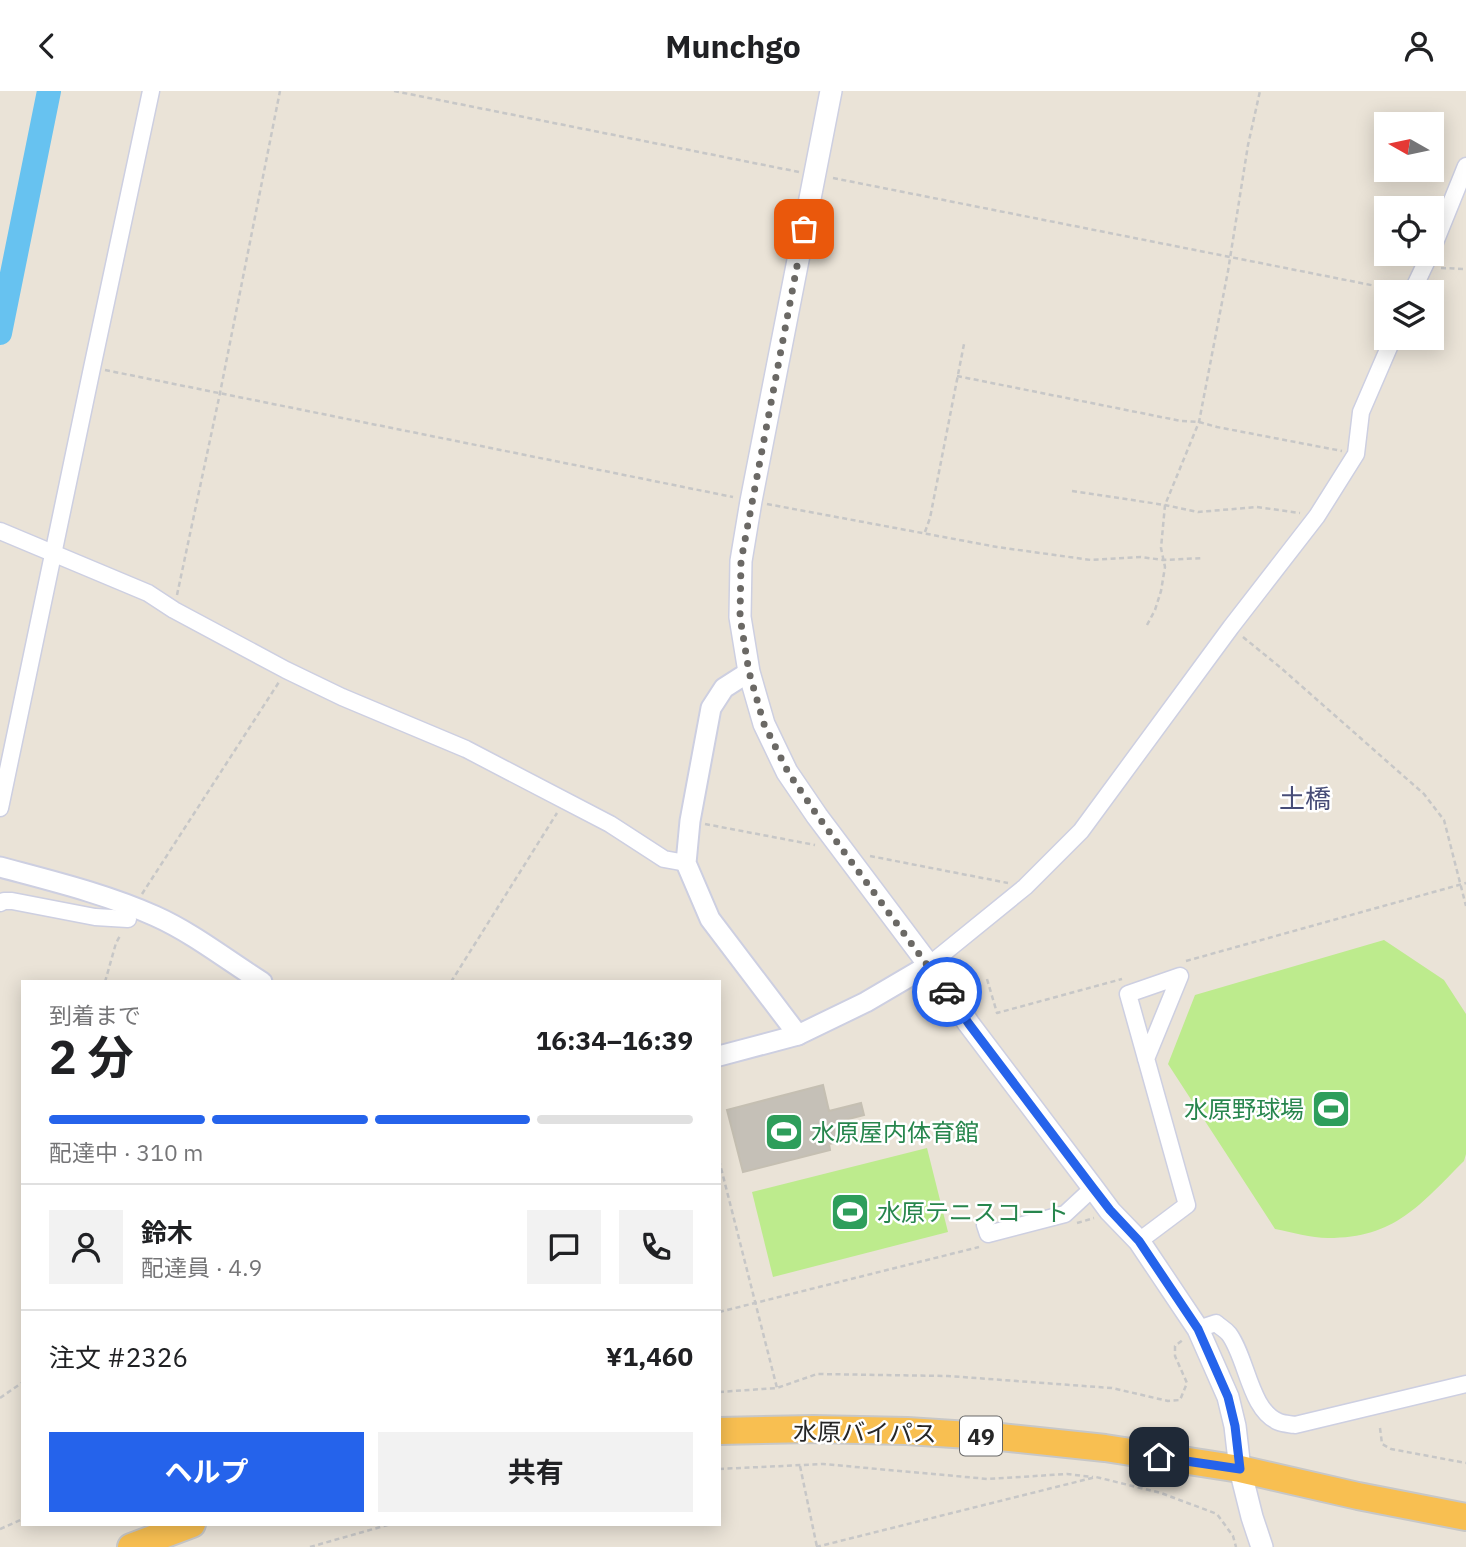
<!DOCTYPE html>
<html lang="ja">
<head>
<meta charset="utf-8">
<style>
  body { margin:0; font-family:"IBM Plex Sans","Noto Sans JP",sans-serif; background:#f2f2f2; color:#202124; height:100vh; display:flex; flex-direction:column; font-size:26px; white-space:nowrap }
  * { box-sizing:border-box; margin:0 }
  p { font-size:23px; color:#757577 }
  .icon { flex:none; width:38px; height:38px; fill:none; stroke:currentColor; stroke-width:2; stroke-linecap:round; stroke-linejoin:round }
  .map { position:relative; flex:1; overflow:hidden }
  .details { position:absolute; left:21px; top:889px; width:700px; height:546px; display:flex; flex-direction:column; background:#fff; border-radius:0px; box-shadow:0 4px 18px #0003 }
  .details>* { flex:none }
  .needle { width:46px; rotate:279deg }
  .controls { position:absolute; left:1374px; top:21px; display:grid; gap:14px }
  .controls a { display:grid; place-items:center; width:70px; height:70px; border-radius:0px; background:#fff; box-shadow:0 4px 18px #0003; font-size:35px }
  .pin { position:absolute; display:grid; place-items:center; width:60px; height:60px; color:#fff; margin:-30px; border-radius:14px; box-shadow:0 4px 10px #0006 }
  .courier { position:absolute; display:grid; place-items:center; width:70px; height:70px; margin:-35px; border:5px solid #2563eb; border-radius:50%; background:#fff; color:#222; box-shadow:0 2px 9px #0007 }
  .overview em { font-style:normal; font-weight:700 }
  .overview div { display:flex; flex-direction:column-reverse }
  .overview { display:flex; align-items:center; justify-content:space-between; height:119px; padding:0 28px }
  h1 { font-size:46px; font-weight:700; line-height:52px }
  .bar { display:grid; grid-template-columns:repeat(4,1fr); gap:10px 7px; align-content:center; height:84px; padding:0 28px }
  .bar i { height:9px; border-radius:5px; background:#e0e0e0 }
  .bar .active { background:#2563eb }
  .bar p { grid-column:span 4 }
  .line { display:flex; align-items:center; gap:18px; padding:0 28px; border-top:2px solid #e0e0e0 }
  .line div { flex:1 }
  .round { display:grid; place-items:center; flex:none; width:74px; height:74px; border-radius:0px; background:#f2f2f2 }
  .button { display:flex; gap:14px; margin-top:auto; padding:14px 28px }
  .button a { flex:1; height:80px; border-radius:0px; background:#2563eb; color:#fff; font-size:28px; font-weight:700; line-height:80px; text-align:center }
  .button a+a { background:#f2f2f2; color:#202124 }
  header { display:flex; justify-content:space-between; align-items:center; height:91px; padding:0 28px; background:#fff; font-size:32px; font-weight:700 }
  .map>svg:first-child { display:block }
  .pitch { fill:#bdeb8d }
  .lines { fill:none; stroke-linecap:round; stroke-linejoin:round }
  .river { stroke:#67c2f0; stroke-width:24 }
  .building { fill:#c5c0b7; stroke:#c5bfb2; stroke-width:2 }
  .minor-casing { stroke:#cdcfe1; stroke-width:19 }
  .tertiary-casing { stroke:#cdcfe1; stroke-width:23 }
  .secondary-casing { stroke:#cdcfe1; stroke-width:24 }
  .trunk-casing { stroke:#c7c7c7; stroke-width:30 }
  .path { stroke:#c7c7c7; stroke-width:2.5; stroke-dasharray:5 3.5; stroke-linecap:butt }
  .minor { stroke:#fff; stroke-width:16 }
  .tertiary { stroke:#fff; stroke-width:19 }
  .secondary { stroke:#fff; stroke-width:21 }
  .trunk { stroke:#f8bf51; stroke-width:26 }
  .done { stroke:#6b6965; stroke-width:7; stroke-dasharray:0 12.6 }
  .route { stroke:#2563eb; stroke-width:9 }
  .labels { text-anchor:middle; dominant-baseline:central; stroke-width:5; stroke-linejoin:round; paint-order:stroke }
  .shield { fill:#fff; stroke:#686868; stroke-width:2 }
  .shield-label { font-size:23px; font-weight:bold; fill:#272727 }
  .leisure-label { font-size:24px; fill:#27864d; stroke:#fff; text-anchor:start }
  .street-label { font-size:24px; fill:#272727; stroke:#fff }
  .neighbourhood-label { font-size:26px; fill:#474d77; stroke:#fff }
</style>
</head>
<body>
<header><svg class="icon" aria-label="back" viewBox="0 0 24 24"><path d="M15 5l-7 7 7 7"/></svg>Munchgo<svg class="icon" aria-label="person" viewBox="0 0 24 24"><circle cx="12" cy="8" r="4"/><path d="M4 21q1-7 8-7t8 7"/></svg></header>
<div class="map">
<svg width="1466" height="1456" viewBox="0 0 1466 1456">
  <rect width="100%" height="100%" fill="#eae3d7"/>
  <g class="pitch">
    <path d="M1384,849L1444,889L1466,923V1063L1464,1070C1420,1114 1395,1147 1328,1147C1311,1147 1292,1141 1275,1138L1168,973L1195,904Z"/>
    <polygon points="927,1057 948,1141 773,1186 752,1101"/>
  </g>
  <g class="lines">
    <polyline class="river" points="0,242 49,0"/>
  </g>
  <polygon class="building" points="823,994 829,1020 861,1012 864,1024 833,1032 838,1051 829,1053 830,1059 743,1081 727,1019"/>
  <g class="lines">
    <g class="minor-casing">
      <g id="minor">
        <polyline points="1432,159 1466,75"/>
        <polyline points="1412,201 1430,163"/>
        <polyline points="0,440 148,502 174,519 286,579 342,606 466,658 610,733 664,768 686,772"/>
        <polyline points="0,717 92,277 151,0"/>
        <polyline points="0,812 4,810 12,810 95,826 128,828"/>
        <polyline points="929,874 1025,796 1081,740 1231,536 1317,425 1356,363 1361,321 1393,247"/>
        <polyline points="985,1134 988,1143 1065,1123 1093,1097"/>
        <polyline points="1139,1150 1187,1114 1128,903 1180,885 1146,968"/>
        <path d="M1198,1238L1216,1232C1220,1236 1225,1238 1229,1243C1247,1267 1250,1320 1279,1331C1284,1333 1290,1333 1295,1334L1466,1293"/>
      </g>
    </g>
    <g class="tertiary-casing">
      <g id="tertiary">
        <polyline points="749,581 724,597 711,617 690,730 686,772 710,828 798,944"/>
        <path d="M0,776C52,790 106,803 155,825C193,842 227,869 262,891"/>
        <polyline points="719,965 798,944 866,911 929,874"/>
      </g>
    </g>
    <g class="secondary-casing">
      <polyline id="secondary" points="831,0 751,410 741,470 740,526 749,581 764,633 787,681 817,725 929,874 969,933 1093,1097 1110,1120 1139,1150 1198,1238 1228,1306 1235,1335 1240,1378 1252,1426 1262,1456"/>
    </g>
    <g class="trunk-casing">
      <g id="trunk">
        <polyline points="719,1340 813,1338 907,1340 1000,1346 1105,1357 1240,1378 1358,1405 1466,1426"/>
        <polyline points="131,1456 192,1433"/>
      </g>
    </g>
    <g class="path">
      <polyline points="394,0 799,81"/>
      <polyline points="833,87 1396,199"/>
      <polyline points="1441,177 1466,178"/>
      <polyline points="105,279 733,406"/>
      <polyline points="957,285 1181,330 1199,331 1217,336 1342,360"/>
      <polyline points="1072,400 1165,414 1198,421 1257,416 1300,422"/>
      <polyline points="767,413 997,456 1091,469 1141,466 1163,469 1203,467"/>
      <polyline points="925,441 930,427 964,253"/>
      <polyline points="177,504 220,302 280,0"/>
      <polyline points="1147,534 1155,519 1161,500 1165,476 1161,457 1165,414 1199,331 1228,180 1248,54 1260,0"/>
      <polyline points="1243,546 1281,577 1424,703 1444,729 1466,815"/>
      <polyline points="705,733 815,754"/>
      <polyline points="870,765 1008,792"/>
      <polyline points="142,803 279,591"/>
      <polyline points="1186,870 1466,792"/>
      <polyline points="987,888 997,922 1122,888"/>
      <polyline points="105,891 116,852 121,843"/>
      <polyline points="451,891 557,722"/>
      <polyline points="719,1069 777,1297"/>
      <polyline points="1077,1132 1094,1127"/>
      <polyline points="719,1221 979,1156"/>
      <polyline points="719,1301 777,1297 817,1283 948,1285 1112,1297 1168,1310 1180,1309 1187,1292 1175,1265 1175,1255 1184,1248"/>
      <polyline points="0,1307 23,1291"/>
      <polyline points="1380,1337 1382,1353 1391,1358 1466,1372"/>
      <polyline points="800,1375 817,1456"/>
      <polyline points="719,1378 823,1373 988,1388 1067,1383 1093,1386"/>
      <polyline points="0,1438 23,1428"/>
      <polyline points="310,1456 391,1433"/>
      <polyline points="816,1456 1096,1386 1161,1402 1217,1423 1233,1445 1236,1456"/>
    </g>
    <use href="#minor" class="minor"/>
    <use href="#tertiary" class="tertiary"/>
    <use href="#secondary" class="secondary"/>
    <use href="#trunk" class="trunk"/>
  </g>
  <g class="lines">
    <polyline class="done" points="804,138 741,470 740,526 749,581 764,633 788,681 817,724 947,901"/>
    <polyline class="route" points="947,901 969,933 1093,1097 1110,1119 1139,1150 1198,1238 1228,1306 1235,1335 1240,1378 1159,1366"/>
  </g>
  <defs>
    <g id="stadium-square" transform="scale(2.0125)"><rect x="-9" y="-9" width="18" height="18" rx="4" fill="#2e9e5b" stroke="#fff"/><path d="M0-5a6.5 5 0 1 0 0 10a6.5 5 0 1 0 0-10ZM-3.5-1.8h7v3.6h-7Z" fill="#fff"/></g>
  </defs>
  <g fill-rule="evenodd">
    <use href="#stadium-square" x="1331" y="1018"/>
    <use href="#stadium-square" x="784" y="1041"/>
    <use href="#stadium-square" x="850" y="1121"/>
  </g>
  <g class="labels">
    <rect class="shield" x="960" y="1325.5" width="42" height="39" rx="5"/>
    <g class="shield-label">
      <text x="981" y="1345">49</text>
    </g>
    <g class="leisure-label">
      <text x="1304" y="1018" text-anchor="end">水原野球場</text>
      <text x="811" y="1041">水原屋内体育館</text>
      <text x="877" y="1121">水原テニスコート</text>
    </g>
    <g class="street-label">
      <text transform="translate(865 1341) rotate(1)">水原バイパス</text>
    </g>
    <g class="neighbourhood-label">
      <text x="1305" y="707">土橋</text>
    </g>
  </g>
</svg>
<div class="controls">
<a><svg class="needle" viewBox="-14 -14 28 28"><path d="M0-13l5 13h-10z" fill="#e53935"/><path d="M0 13l5-13h-10z" fill="#757577"/></svg></a>
<a><svg class="icon" aria-label="locate" viewBox="0 0 24 24"><circle cx="12" cy="12" r="6"/><path d="M12 2v4M12 18v4M2 12h4M18 12h4"/></svg></a>
<a><svg class="icon" aria-label="layers" viewBox="0 0 24 24"><path d="M12 4l9 5-9 5-9-5zM3 14l9 5 9-5"/></svg></a>
</div>
<div class="pin" style="left:804px;top:138px;background:#ea580c"><svg class="icon" aria-label="bag" viewBox="0 0 24 24"><path d="M5 8h14l-1 12H6zM9 8a3 3 0 0 1 6 0"/></svg></div>
<div class="pin" style="left:1159px;top:1366px;background:#1f2937"><svg class="icon" aria-label="home" viewBox="0 0 24 24"><path d="M3 11l9-7 9 7M6 9v11h12V9"/></svg></div>
<div class="courier" style="left:947px;top:901px"><svg class="icon" aria-label="car" viewBox="0 0 24 24"><path d="M5 17H2v-5l4-1 3-4h7l3 4 3 1v5h-3M9 17h6M6 11h13"/><circle cx="7" cy="17" r="2"/><circle cx="17" cy="17" r="2"/></svg></div>
<section class="details">
<div class="overview"><div><h1>2 分</h1><p>到着まで</p></div><em>16:34–16:39</em></div>
<div class="bar"><i class="active"></i><i class="active"></i><i class="active"></i><i></i><p>配達中 · 310 m</p></div>
<div class="line" style="height:126px"><a class="round"><svg class="icon" aria-label="person" viewBox="0 0 24 24"><circle cx="12" cy="8" r="4"/><path d="M4 21q1-7 8-7t8 7"/></svg></a><div><b>鈴木</b><p>配達員 · 4.9</p></div><a class="round"><svg class="icon" aria-label="chat" viewBox="0 0 24 24"><path d="M4 5h16v11H9l-5 4z"/></svg></a><a class="round"><svg class="icon" aria-label="phone" viewBox="0 0 24 24"><path d="M5 4h4l2 5-3 2q2 4 5 5l2-3 5 2v4C11 20 4 13 5 4z"/></svg></a></div>
<div class="line" style="height:91px"><div>注文 #2326</div><b>¥1,460</b></div>
<div class="button"><a>ヘルプ</a><a>共有</a></div>
</section>
</div>
</body>
</html>
